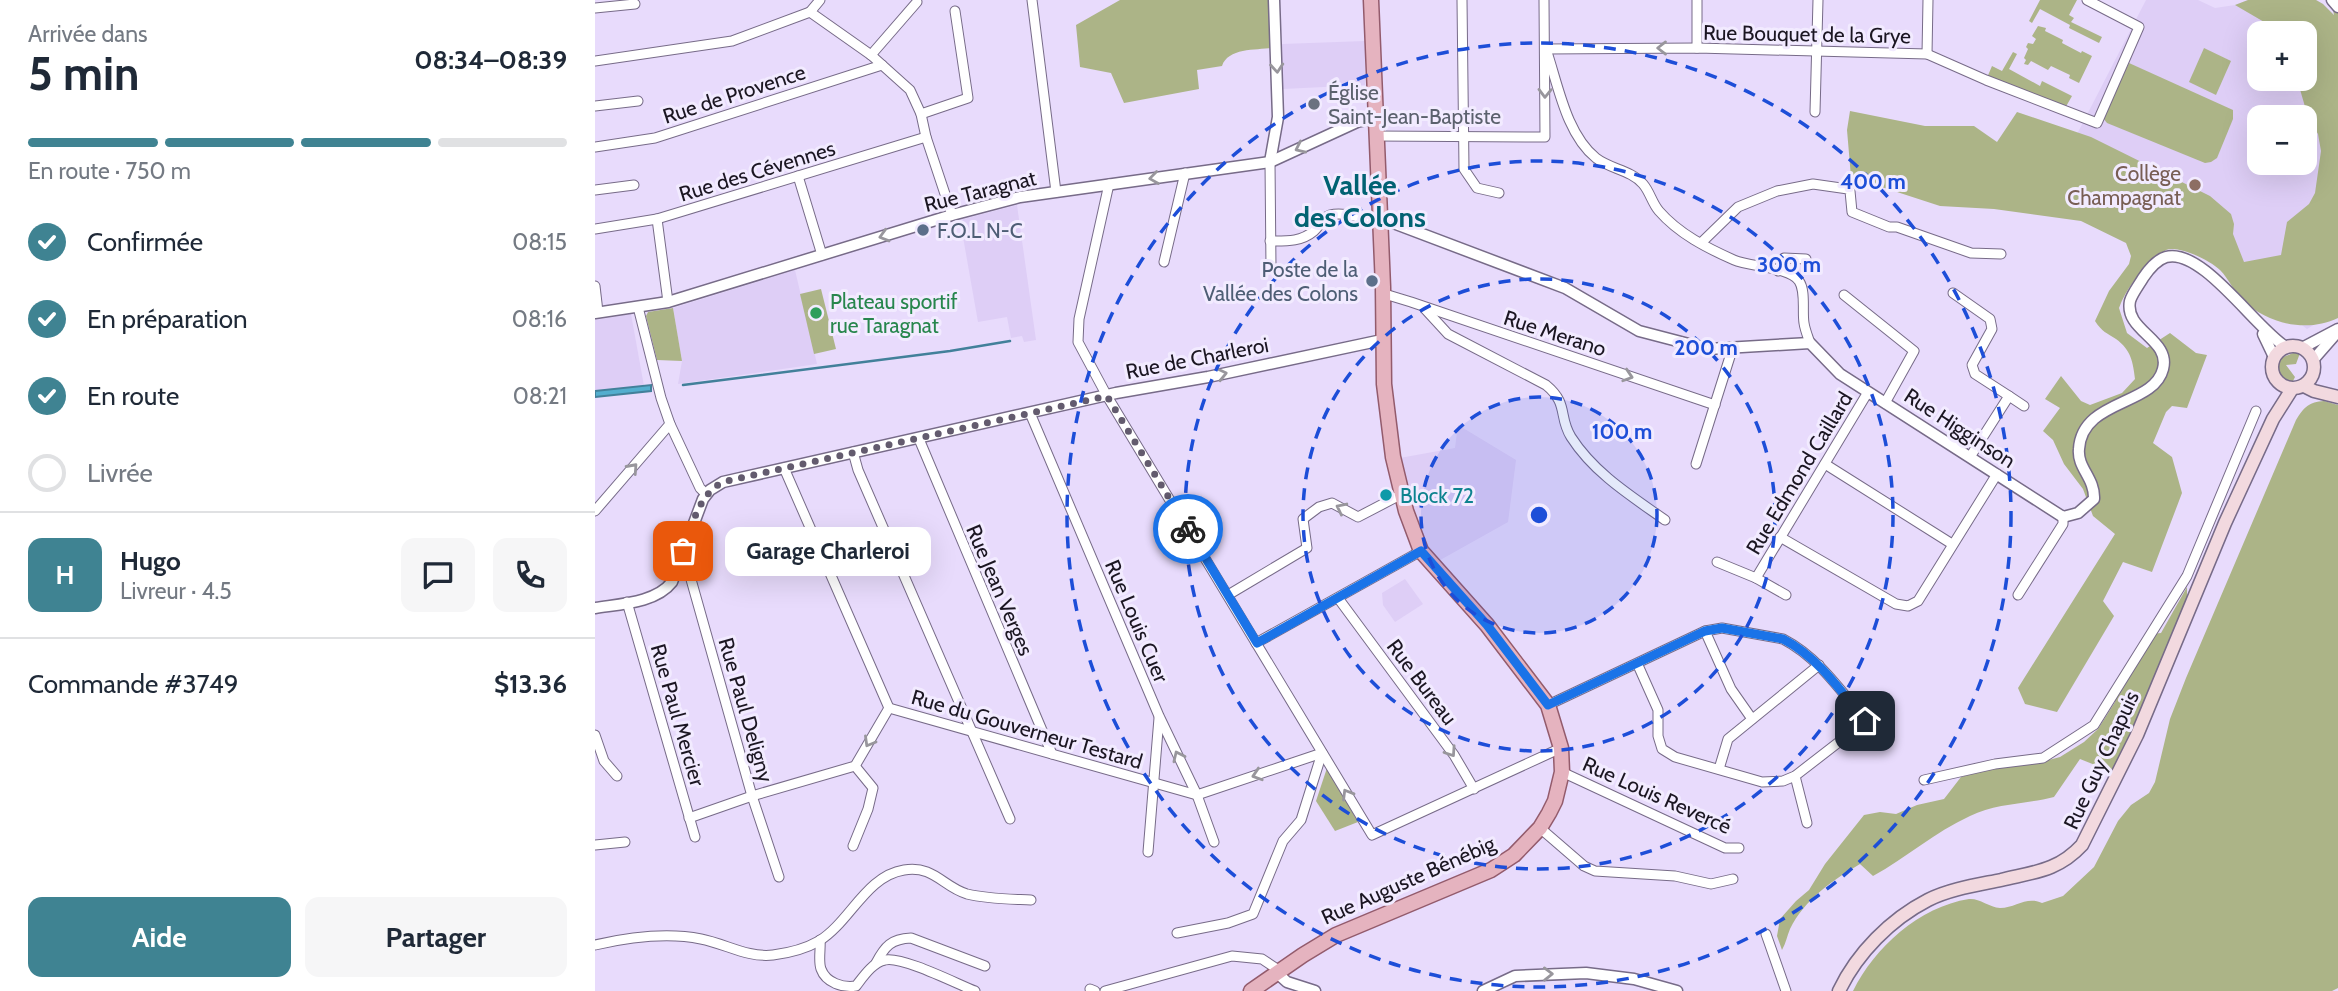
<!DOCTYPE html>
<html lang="fr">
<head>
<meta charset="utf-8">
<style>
  body { margin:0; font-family:Cabin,sans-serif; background:#f6f6f7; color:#1f2937; height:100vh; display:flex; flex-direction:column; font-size:26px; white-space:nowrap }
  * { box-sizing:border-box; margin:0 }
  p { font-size:23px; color:#747a83 }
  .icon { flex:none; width:38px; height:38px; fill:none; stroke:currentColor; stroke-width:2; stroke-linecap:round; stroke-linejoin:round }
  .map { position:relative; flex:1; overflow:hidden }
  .drawer { display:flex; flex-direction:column; background:#fff; width:595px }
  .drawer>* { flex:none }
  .controls { position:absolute; left:1652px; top:21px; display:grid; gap:14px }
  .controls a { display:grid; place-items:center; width:70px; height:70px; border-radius:14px; background:#fff; box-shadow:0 7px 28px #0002; font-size:35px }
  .pin { position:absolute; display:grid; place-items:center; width:60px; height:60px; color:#fff; margin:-30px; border-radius:14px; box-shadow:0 4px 10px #0006 }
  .courier { position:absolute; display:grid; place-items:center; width:70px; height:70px; margin:-35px; border:5px solid #1a73e8; border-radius:50%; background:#fff; color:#222; box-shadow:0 2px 9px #0007 }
  .bubble { position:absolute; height:49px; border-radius:14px; background:#fff; box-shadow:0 7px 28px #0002; font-size:23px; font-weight:800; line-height:49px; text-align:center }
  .head em { font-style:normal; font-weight:800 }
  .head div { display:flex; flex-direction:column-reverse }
  .head { display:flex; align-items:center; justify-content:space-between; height:119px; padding:0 28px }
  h1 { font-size:46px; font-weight:800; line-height:52px }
  .bar { display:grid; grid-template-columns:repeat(4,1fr); gap:10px 7px; align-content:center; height:84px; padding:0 28px }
  .bar i { height:9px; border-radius:5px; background:#e0e1e3 }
  .bar .selected { background:#3f8392 }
  .bar p { grid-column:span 4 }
  .line { display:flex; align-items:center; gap:18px; padding:0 28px; border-top:2px solid #e0e1e3 }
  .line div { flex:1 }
  .round { display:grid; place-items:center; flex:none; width:74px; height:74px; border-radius:14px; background:#f6f6f7 }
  ol { padding:0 28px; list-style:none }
  li { display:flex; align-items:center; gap:21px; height:77px }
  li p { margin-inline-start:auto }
  li .icon { padding:7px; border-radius:50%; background:#3f8392; color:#fff; stroke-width:4 }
  li:last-child { color:#747a83 }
  li i { width:38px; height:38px; border:4px solid #e0e1e3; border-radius:50% }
  .action { display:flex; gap:14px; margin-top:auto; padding:14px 28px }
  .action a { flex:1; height:80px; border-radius:14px; background:#3f8392; color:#fff; font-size:28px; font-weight:800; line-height:80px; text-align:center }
  .action a+a { background:#f6f6f7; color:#1f2937 }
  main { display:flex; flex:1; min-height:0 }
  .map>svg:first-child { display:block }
  .built { fill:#decef6; fill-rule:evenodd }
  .green { fill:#acb487 }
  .water { fill:#53aece; stroke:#42809a; stroke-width:2 }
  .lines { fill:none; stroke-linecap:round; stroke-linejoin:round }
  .stream { stroke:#42809a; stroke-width:2.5 }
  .minor-casing { stroke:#776b88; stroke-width:11 }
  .tertiary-casing { stroke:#776b88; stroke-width:13 }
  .secondary-casing { stroke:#776b88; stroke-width:15 }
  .primary-casing { stroke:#935b6c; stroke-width:17 }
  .minor { stroke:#fff; stroke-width:9 }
  .tertiary { stroke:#fff; stroke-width:10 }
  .secondary { stroke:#f2d9df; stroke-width:12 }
  .primary { stroke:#e5b3bf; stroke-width:14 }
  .oneway { stroke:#98969c }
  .done { stroke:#635b6e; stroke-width:7; stroke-dasharray:0 12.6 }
  .route { stroke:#1a73e8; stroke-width:9 }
  .ring { fill:none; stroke:#1d4ed8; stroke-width:3.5; stroke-dasharray:12 9 }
  .worship-dot { fill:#6b7280; stroke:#f2ebff; stroke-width:2.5 }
  .education-dot { fill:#8d6e63; stroke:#f2ebff; stroke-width:2.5 }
  .service-dot { fill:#5c6f8a; stroke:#f2ebff; stroke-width:2.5 }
  .leisure-dot { fill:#2e9e5b; stroke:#f2ebff; stroke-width:2.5 }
  .culture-dot { fill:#0f9aa8; stroke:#f2ebff; stroke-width:2.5 }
  .labels { text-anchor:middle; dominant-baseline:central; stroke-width:6; stroke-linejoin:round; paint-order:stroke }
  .street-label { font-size:21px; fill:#1b1622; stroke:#f2ebff }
  .worship-label { font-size:21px; fill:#5b616d; stroke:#f2ebff; text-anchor:start }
  .education-label { font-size:21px; fill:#785e54; stroke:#f2ebff; text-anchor:end }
  .service-label { font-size:21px; fill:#4e5e75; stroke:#f2ebff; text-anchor:start }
  .leisure-label { font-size:21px; fill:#27864d; stroke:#f2ebff; text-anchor:start }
  .culture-label { font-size:21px; fill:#0d838f; stroke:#f2ebff; text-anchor:start }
  .district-label { font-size:28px; font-weight:bold; fill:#016272; stroke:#f2ebff }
  .centre { fill:#1d4ed8; stroke:#f2ebff; stroke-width:3.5 }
  .ring-label { font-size:21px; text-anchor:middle; font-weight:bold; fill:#1d4ed8; stroke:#f2ebff; stroke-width:6; stroke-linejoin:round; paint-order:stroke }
</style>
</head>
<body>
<main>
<section class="drawer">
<div class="head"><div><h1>5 min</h1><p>Arrivée dans</p></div><em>08:34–08:39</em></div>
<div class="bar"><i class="selected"></i><i class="selected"></i><i class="selected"></i><i></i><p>En route · 750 m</p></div>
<ol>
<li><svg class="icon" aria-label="check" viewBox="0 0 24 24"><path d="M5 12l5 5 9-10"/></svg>Confirmée<p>08:15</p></li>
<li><svg class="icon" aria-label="check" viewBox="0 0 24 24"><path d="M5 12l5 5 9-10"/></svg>En préparation<p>08:16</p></li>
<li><svg class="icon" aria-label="check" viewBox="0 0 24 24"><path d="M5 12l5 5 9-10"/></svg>En route<p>08:21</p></li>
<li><i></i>Livrée</li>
</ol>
<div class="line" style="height:126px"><b class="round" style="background:#3f8392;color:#fff">H</b><div><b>Hugo</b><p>Livreur · 4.5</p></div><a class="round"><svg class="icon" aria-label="chat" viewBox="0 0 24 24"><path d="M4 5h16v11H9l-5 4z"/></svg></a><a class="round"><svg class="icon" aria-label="phone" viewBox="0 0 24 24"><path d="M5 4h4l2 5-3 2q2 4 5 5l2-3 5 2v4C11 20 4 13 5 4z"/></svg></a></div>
<div class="line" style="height:91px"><div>Commande #3749</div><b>$13.36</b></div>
<div class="action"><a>Aide</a><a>Partager</a></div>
</section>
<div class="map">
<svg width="1743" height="991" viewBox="0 0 1743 991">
  <rect width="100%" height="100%" fill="#e8dbfc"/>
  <g class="built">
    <path d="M1551,0H1603L1620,8L1640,5L1653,0H1721L1728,4L1743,108L1733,316L1712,329L1634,270L1622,257L1444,208ZM1664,33H1710V79H1664ZM1664,117H1710V163H1664Z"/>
    <polygon points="770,41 770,85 688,89 687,44"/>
    <polygon points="422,205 441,340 429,342 427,336 416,338 412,317 383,322 365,220"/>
    <polygon points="200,270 222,364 83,384 87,361 78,308"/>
    <polygon points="36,314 49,386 0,391 0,320"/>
    <polygon points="863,425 921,460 913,522 838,564 799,459 860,448"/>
    <polygon points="810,579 828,604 800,622 788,605 787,593"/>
  </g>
  <g class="green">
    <path d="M525,0H674L677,48C660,50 633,48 627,66L602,70L604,89L529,103L516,73L485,67L481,25Z"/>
    <polygon points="1445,0 1482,0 1474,15 1479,18 1476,22 1507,37 1504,43 1474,28 1475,25 1445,9 1437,23 1434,21"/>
    <path d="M1653,0H1721L1728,4L1739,15L1736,0H1743V318C1712,333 1674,324 1648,301C1639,292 1634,279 1625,270C1616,261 1584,245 1571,250C1567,252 1562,257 1558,260C1543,274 1531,289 1524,308L1532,333L1552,348L1575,333L1601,353L1612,355L1592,408L1577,406L1571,412L1558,443L1577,457L1587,493L1557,572L1528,562L1508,601L1519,616L1462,712L1430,704L1423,688L1520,534L1498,516L1488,489L1469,464L1458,440L1448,431L1465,408L1450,399L1466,376L1486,401L1495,405L1527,393L1540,379C1538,362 1536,350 1521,339C1512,333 1507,332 1500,321L1514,291L1534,264L1536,256L1531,243L1486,221L1399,209L1345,206L1256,177L1252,130L1255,111L1330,126H1379L1402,142L1422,112L1496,137L1615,196L1636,214L1639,224L1638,234L1649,262L1686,255L1692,222L1714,204L1720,193L1726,151L1723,134L1713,117L1702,79H1710V33H1688L1640,5Z"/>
    <polygon points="1443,26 1451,28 1450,31 1468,40 1467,43 1486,53 1487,51 1497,56 1484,83 1474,78 1475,75 1456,66 1453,70 1436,61 1433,65 1429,64 1431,60 1429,58 1433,49 1431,47 1433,43 1438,44 1441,39 1437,36"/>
    <polygon points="1609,48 1636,61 1621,95 1594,82"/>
    <polygon points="1418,52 1422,54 1414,69 1445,86 1447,81 1477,96 1469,110 1391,80 1397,66 1407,71"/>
    <polygon points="1534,63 1638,110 1638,119 1622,158 1616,162 1610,163 1512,123 1508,118"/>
    <polygon points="226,289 241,349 219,354 205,294"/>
    <polygon points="78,308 87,361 62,360 51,316 53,312"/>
    <path d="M1698,353H1705L1701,364L1691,365L1700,377L1698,381L1693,383C1682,375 1681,370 1686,358Z"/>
    <path d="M1729,401L1743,405V988L1737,991H1258C1280,947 1324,907 1374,899C1384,898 1394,907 1405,908C1421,908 1431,896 1447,903L1468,896L1499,867L1523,821L1536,805L1554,793L1560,782L1575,719L1591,678L1701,420C1709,407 1714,402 1729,401Z"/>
    <path d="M1592,587V615L1520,780L1510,769L1485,759L1459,797C1432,804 1401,803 1375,816C1340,832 1311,858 1278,876L1265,864C1239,879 1209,900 1195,929C1192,936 1191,943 1187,950L1182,936L1185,919L1201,901L1214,890L1230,864L1269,815L1285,812L1301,814L1322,805L1349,799L1366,777L1392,769L1439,764L1465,757L1489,742L1503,729L1520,702L1518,696L1556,634L1566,633Z"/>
    <polygon points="732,768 763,822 740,831 721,801"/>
  </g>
  <polygon class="water" points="56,385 56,391 0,397 0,391"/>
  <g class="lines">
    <polyline class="stream" points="88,385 355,351 415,341"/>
    <g class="minor-casing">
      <g id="minor">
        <polyline points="225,0 215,12 276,55 315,90 326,114 331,137 357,215"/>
        <polyline points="437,0 461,192"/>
        <polyline points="867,0 869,169 882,188 904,193"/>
        <polyline points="0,8 40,4"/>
        <polyline points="1102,48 1102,0"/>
        <polyline points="951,49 1102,48 1332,54 1391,80 1502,123 1544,27 1492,0"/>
        <path d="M951,49C963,84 971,134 1001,158C1015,169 1036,170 1048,184C1055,192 1057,203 1064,211C1084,234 1112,248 1139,260C1155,267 1195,267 1204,281C1211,291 1207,311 1209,323C1210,330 1213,337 1215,343"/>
        <polyline points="1332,54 1333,0"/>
        <polyline points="276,55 322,2"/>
        <polyline points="0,61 137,41 215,12"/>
        <polyline points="0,106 43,101"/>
        <polyline points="1220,112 1223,0"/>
        <polyline points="326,114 373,98 360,11"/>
        <polyline points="781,136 950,137 949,0"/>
        <polyline points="0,147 60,138 287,65"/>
        <polyline points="675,162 676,268"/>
        <polyline points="203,176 227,255"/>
        <polyline points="514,184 484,319 483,342 512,396 777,835 966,748"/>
        <polyline points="0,190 39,185"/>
        <polyline points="62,219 73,302"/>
        <polyline points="0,229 62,219 331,137"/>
        <path d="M675,241C691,241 706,242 719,231C725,226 726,218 735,215C749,211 771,219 785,224"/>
        <polyline points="1106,243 1143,207 1182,191 1218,184 1253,189 1255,191 1257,212 1294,227 1302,227 1376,253 1406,254"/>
        <polyline points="569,262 590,173"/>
        <polyline points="1183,271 1189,258 1211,259"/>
        <polyline points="0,286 3,312"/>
        <polyline points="1358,293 1395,319 1397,329 1377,365 1380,374 1414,396 1375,457"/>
        <polyline points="1249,295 1319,351 1290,403"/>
        <polyline points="788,296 793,295 816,302 1120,405"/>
        <polyline points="43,307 66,398 75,424 105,488 111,494"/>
        <path d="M830,309L853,334L951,385C974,404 963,416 976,437C999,473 1036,496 1070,520"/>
        <polyline points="1414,396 1429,406"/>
        <polyline points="435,413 564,716 602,795 619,842"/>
        <polyline points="324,439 457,754"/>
        <polyline points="258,452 263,470 415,819"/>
        <polyline points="1101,464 1138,347"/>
        <polyline points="1230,464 1357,544"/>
        <polyline points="189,468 294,708"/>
        <polyline points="0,511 75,424"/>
        <polyline points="1185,537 1301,604 1313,606 1323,601 1402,474"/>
        <polyline points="88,551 157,796 184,877"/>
        <polyline points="1122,562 1161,578"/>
        <polyline points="633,595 712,548 708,519 724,507 737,503 763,517 807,494"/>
        <polyline points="1191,595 1161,578 1273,392"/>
        <polyline points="1423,595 1468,524 1468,517"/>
        <polyline points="743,598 859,755 879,789"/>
        <polyline points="32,602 100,837"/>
        <polyline points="1110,631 1136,689 1157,719"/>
        <polyline points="661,643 826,551"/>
        <path d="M953,705L1110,631L1127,628L1188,639C1223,657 1246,691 1271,721L1200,776L1188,781L1167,782L1080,757L1067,749L1063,736V710L1042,663"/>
        <polyline points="0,735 9,761 22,776"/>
        <polyline points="1124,769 1133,739 1224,665"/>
        <polyline points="967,772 1130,848 1144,848"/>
        <polyline points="1200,776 1212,823"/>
        <polyline points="1329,780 1400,764 1448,758 1499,725 1592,576 1661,411"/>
        <polyline points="94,818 157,796 260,766 294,708 602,795 727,753"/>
        <polyline points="945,828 989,866 1000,871 1080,876 1116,884 1138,879"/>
        <polyline points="0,845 30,842"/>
        <polyline points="258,846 273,809 278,788 260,766"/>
        <polyline points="553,852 564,718"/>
        <polyline points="582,933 633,923 658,914 688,841 706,820 727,753"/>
        <polyline points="1171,934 1191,991"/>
        <path d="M225,940C226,948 223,961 226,969C231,983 248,988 261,986C268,977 278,962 290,960C307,956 362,984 380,991"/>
        <path d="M0,945C35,937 71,932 106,939C131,944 153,958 178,955C194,953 210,949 224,941C255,922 271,876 309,870C339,865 348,887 372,894C393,899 414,899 436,900"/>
        <path d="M281,963C290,946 296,939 316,938L390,966"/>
        <polyline points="495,989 500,991"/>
        <polyline points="510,991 637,956 667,959 685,971"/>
      </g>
    </g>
    <g class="tertiary-casing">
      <g id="tertiary">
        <polyline points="1737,0 1743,7"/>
        <polyline points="675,162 683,117 679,0"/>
        <path d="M785,218L970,288L1044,331L1113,349L1215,343L1245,374L1468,517L1483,513L1499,499C1500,478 1482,468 1484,449C1487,399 1559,406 1568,369C1576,339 1529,331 1535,301C1537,294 1544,285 1548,278C1554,269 1561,260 1571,257C1607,247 1661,329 1691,347"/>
        <polyline points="0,313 73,302 357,215 425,197 675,162 762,122 781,118"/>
        <polyline points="1668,334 1679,357"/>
        <polyline points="1707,348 1743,329"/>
        <polyline points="1718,360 1739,336"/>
        <path d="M0,608C24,604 61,603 77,582L108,499L115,490L128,482L521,393L613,377L787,340"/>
        <polyline points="682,973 692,982 720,991"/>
        <polyline points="888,991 920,976 991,973 1039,979 1082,991"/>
      </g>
    </g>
    <g class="secondary-casing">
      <g id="secondary">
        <circle cx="1698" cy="367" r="21"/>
        <polyline points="1709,386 1719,391 1743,397"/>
        <path d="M1244,991C1262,953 1296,919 1333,900C1355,889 1382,885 1406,880C1439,872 1463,871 1487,845L1542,735L1630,523L1678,419L1697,389"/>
      </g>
    </g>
    <g class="primary-casing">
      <polyline id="primary" points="656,991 708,955 741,935 896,870 919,855 945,828 954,813 960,801 967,772 966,748 953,705 892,625 826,551 811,511 798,457 789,384 788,287 776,0"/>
    </g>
    <use href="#minor" class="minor"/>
    <use href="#tertiary" class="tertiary"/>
    <use href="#secondary" class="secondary"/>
    <use href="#primary" class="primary"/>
  </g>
  <defs><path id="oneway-chevron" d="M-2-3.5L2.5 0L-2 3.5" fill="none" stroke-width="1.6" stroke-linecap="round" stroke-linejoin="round" transform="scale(1.75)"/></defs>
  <g class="oneway">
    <use href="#oneway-chevron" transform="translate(1067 48) rotate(180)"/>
    <use href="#oneway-chevron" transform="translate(682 68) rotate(85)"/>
    <use href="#oneway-chevron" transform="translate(950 93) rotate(91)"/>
    <use href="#oneway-chevron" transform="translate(705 148) rotate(155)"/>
    <use href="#oneway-chevron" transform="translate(559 178) rotate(172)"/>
    <use href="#oneway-chevron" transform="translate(289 236) rotate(164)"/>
    <use href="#oneway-chevron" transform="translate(627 374) rotate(-13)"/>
    <use href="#oneway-chevron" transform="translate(1033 376) rotate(18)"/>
    <use href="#oneway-chevron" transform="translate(38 468) rotate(-48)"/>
    <use href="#oneway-chevron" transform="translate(746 508) rotate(-154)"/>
    <use href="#oneway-chevron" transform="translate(274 742) rotate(120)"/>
    <use href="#oneway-chevron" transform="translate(856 752) rotate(56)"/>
    <use href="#oneway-chevron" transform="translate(583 756) rotate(-115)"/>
    <use href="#oneway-chevron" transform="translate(662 775) rotate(162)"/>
    <use href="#oneway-chevron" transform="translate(752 794) rotate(-121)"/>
    <use href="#oneway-chevron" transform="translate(953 974) rotate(-1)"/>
  </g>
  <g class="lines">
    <path class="done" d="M88,551C97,526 103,495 128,482L512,396L593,529"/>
    <path class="route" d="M593,529L662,643L826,551L892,625L953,705L1110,631L1127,628L1188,639C1223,657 1246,691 1270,721"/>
  </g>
  <circle cx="944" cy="515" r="118" fill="#1d4ed8" fill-opacity=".12"/>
  <g class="ring">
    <circle cx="944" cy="515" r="118"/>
    <circle cx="944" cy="515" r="236"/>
    <circle cx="944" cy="515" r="354"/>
    <circle cx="944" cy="515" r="472"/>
  </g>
  <circle class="worship-dot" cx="719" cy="104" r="7"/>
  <circle class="education-dot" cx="1600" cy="185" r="7"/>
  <g class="service-dot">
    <circle cx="328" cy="230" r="7"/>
    <circle cx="777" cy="281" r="7"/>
  </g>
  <circle class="leisure-dot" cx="221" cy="313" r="7"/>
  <circle class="culture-dot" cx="791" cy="495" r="7"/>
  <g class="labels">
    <g class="street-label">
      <text transform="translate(1212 34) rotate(1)">Rue Bouquet de la Grye</text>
      <text transform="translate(139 94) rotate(-18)">Rue de Provence</text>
      <text transform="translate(162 171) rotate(-17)">Rue des Cévennes</text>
      <text transform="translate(385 191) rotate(-14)">Rue Taragnat</text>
      <text transform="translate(960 333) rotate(18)">Rue Merano</text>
      <text transform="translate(602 358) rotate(-11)">Rue de Charleroi</text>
      <text transform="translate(1365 428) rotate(33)">Rue Higginson</text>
      <text transform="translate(1204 473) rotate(-59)">Rue Edmond Caillard</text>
      <text transform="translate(405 590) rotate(67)">Rue Jean Verges</text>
      <text transform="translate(542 621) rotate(67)">Rue Louis Cuer</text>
      <text transform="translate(827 682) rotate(53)">Rue Bureau</text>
      <text transform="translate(151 710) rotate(74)">Rue Paul Deligny</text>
      <text transform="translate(83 715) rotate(74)">Rue Paul Mercier</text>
      <text transform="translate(432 729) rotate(16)">Rue du Gouverneur Testard</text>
      <text transform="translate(1506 760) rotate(-65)">Rue Guy Chapuis</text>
      <text transform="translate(1062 795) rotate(24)">Rue Louis Revercé</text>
      <text transform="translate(813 880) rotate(-24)">Rue Auguste Bénébig</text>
    </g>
    <g class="worship-label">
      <text x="733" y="92">Église<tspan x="733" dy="24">Saint-Jean-Baptiste</tspan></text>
    </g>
    <g class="education-label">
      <text x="1586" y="173">Collège<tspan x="1586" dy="24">Champagnat</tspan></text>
    </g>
    <g class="service-label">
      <text x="342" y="230">F.O.L N-C</text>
      <text x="763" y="269" text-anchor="end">Poste de la<tspan x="763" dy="24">Vallée des Colons</tspan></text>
    </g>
    <g class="leisure-label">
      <text x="235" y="301">Plateau sportif<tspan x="235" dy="24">rue Taragnat</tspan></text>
    </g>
    <g class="culture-label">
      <text x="805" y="495">Block 72</text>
    </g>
    <g class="district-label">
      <text x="765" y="185">Vallée<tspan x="765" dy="32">des Colons</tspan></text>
    </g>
  </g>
  <circle cx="944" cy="515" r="10" class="centre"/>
  <g class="ring-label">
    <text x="1278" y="189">400 m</text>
    <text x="1194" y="272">300 m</text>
    <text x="1111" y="355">200 m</text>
    <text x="1027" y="439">100 m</text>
  </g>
</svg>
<div class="controls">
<a>+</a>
<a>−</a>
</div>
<div class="pin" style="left:88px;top:551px;background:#ea580c"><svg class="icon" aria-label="bag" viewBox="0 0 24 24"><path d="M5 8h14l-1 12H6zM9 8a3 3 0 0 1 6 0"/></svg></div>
<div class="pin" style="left:1270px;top:721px;background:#1f2937"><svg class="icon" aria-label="home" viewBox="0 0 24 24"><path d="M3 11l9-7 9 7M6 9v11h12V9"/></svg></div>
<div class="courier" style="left:593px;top:529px"><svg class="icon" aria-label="bike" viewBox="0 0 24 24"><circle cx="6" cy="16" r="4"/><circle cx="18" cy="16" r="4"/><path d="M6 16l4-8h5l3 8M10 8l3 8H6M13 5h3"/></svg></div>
<div class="bubble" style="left:130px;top:527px;width:206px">Garage Charleroi</div>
</div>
</main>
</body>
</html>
